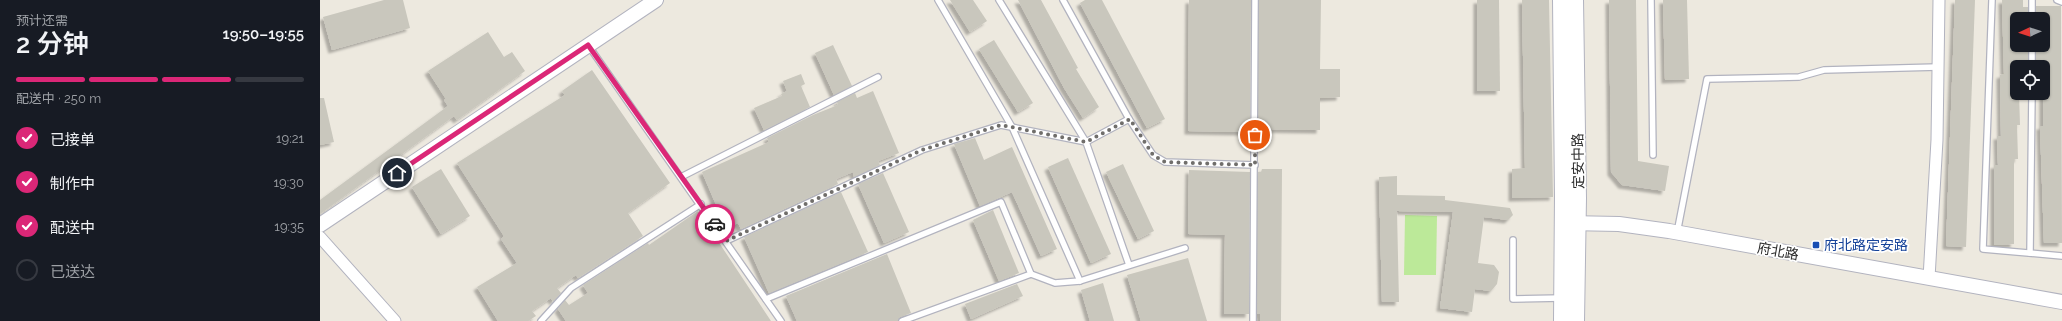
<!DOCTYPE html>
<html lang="zh">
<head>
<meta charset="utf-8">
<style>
  body { margin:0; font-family:Raleway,"Noto Sans SC",sans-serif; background:#242831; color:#f1f3f6; height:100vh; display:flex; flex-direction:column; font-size:15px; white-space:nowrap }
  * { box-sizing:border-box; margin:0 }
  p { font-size:13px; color:#9ea1a6 }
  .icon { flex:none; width:22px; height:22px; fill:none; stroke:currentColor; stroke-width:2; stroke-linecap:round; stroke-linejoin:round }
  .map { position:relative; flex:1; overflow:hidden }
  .drawer { display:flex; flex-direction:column; background:#171b24; width:320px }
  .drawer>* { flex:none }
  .needle { width:26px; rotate:266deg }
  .tools { position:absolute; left:1690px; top:12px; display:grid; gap:8px }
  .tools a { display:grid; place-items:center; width:40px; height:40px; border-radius:6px; background:#171b24; box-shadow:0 1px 3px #0004; font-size:20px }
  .pin { position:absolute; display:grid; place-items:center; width:34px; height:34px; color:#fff; margin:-17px; border:2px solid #fff; border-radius:50%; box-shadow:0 1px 4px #0007 }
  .courier { position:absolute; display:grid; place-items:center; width:40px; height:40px; margin:-20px; border:3px solid #db2777; border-radius:50%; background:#fff; color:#222; box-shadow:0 1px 5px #0007 }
  .headline em { font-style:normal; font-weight:600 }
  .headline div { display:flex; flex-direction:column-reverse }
  .headline { display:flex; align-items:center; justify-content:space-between; height:68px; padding:0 16px }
  h1 { font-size:26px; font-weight:600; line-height:30px }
  .bar { display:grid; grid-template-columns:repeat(4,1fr); gap:6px 4px; align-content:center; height:48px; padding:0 16px }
  .bar i { height:5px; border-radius:3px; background:#363941 }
  .bar .current { background:#db2777 }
  .bar p { grid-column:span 4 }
  ol { padding:0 16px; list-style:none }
  li { display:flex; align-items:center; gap:12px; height:44px }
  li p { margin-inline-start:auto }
  li .icon { padding:4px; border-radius:50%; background:#db2777; color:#fff; stroke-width:4 }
  li:last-child { color:#9ea1a6 }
  li i { width:22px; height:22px; border:2px solid #363941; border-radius:50% }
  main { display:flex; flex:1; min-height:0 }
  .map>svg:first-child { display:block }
  .pitch { fill:#bce999 }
  .building { fill:#c9c7bd; filter:url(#shadow) }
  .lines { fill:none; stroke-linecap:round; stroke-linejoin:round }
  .service-casing { stroke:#b2b3bf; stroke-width:8 }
  .minor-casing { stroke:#b2b3bf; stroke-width:13 }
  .tertiary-casing { stroke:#b2b3bf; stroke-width:16 }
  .secondary-casing { stroke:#b2b3bf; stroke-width:18 }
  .service { stroke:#fff; stroke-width:5.5 }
  .minor { stroke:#fff; stroke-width:11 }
  .tertiary { stroke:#fff; stroke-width:14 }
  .secondary { stroke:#fff; stroke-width:16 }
  .done { stroke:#706e6b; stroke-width:4; stroke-dasharray:0 7.2 }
  .route { stroke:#db2777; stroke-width:5 }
  .transit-dot { fill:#1a4fb4; stroke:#fff; stroke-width:1.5 }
  .labels { text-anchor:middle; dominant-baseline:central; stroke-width:3.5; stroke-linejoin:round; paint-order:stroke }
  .street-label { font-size:14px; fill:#2c2c2c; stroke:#fff }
  .transit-label { font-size:14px; fill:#164399; stroke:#fff; text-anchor:start }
</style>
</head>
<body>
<main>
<section class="drawer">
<div class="headline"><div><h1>2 分钟</h1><p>预计还需</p></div><em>19:50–19:55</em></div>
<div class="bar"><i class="current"></i><i class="current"></i><i class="current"></i><i></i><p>配送中 · 250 m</p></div>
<ol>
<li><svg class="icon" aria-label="check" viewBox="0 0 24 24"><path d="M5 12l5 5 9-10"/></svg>已接单<p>19:21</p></li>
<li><svg class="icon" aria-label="check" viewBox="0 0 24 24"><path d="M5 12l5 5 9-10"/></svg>制作中<p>19:30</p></li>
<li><svg class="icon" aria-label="check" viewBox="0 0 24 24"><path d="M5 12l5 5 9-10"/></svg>配送中<p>19:35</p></li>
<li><i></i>已送达</li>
</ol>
</section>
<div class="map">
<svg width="1742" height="321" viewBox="0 0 1742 321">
  <defs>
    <filter id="shadow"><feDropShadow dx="-3.5" dy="3.5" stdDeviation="1" flood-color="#0004"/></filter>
  </defs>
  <rect width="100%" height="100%" fill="#ede9df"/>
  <polygon class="pitch" points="1085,215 1117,216 1116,275 1084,275"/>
  <g class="building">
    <polygon points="64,0 83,0 90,28 12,50 3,17"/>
    <polygon points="630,0 653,0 667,21 650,32"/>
    <polygon points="698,0 721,0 758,68 756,69 779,107 763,118 744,88"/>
    <polygon points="765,0 782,0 845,119 827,128 760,3"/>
    <polygon points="869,0 931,0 930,129 927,129 927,132 868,131"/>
    <polygon points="939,0 1001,0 1000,69 1020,69 1020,97 1000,98 1000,130 938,129"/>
    <polygon points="1157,0 1179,0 1180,91 1157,91"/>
    <polygon points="1202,0 1229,0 1233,197 1192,198 1192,169 1205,168"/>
    <polygon points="1289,0 1316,0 1318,161 1349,166 1345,191 1302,185 1291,172"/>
    <polygon points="1343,0 1367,0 1369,79 1345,80"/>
    <polygon points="1635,0 1655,0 1646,247 1626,246"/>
    <polygon points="1682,0 1703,0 1703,7 1708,7 1708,19 1697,19 1697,45 1708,45 1708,63 1697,63 1697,93 1699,93 1700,125 1697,125 1698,159 1694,159 1694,244 1674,245 1674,165 1678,165 1677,136 1681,136 1680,75 1684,74"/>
    <polygon points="1716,6 1741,6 1742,243 1724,243 1720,126 1723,126 1723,67 1722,63 1716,63 1716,45 1723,45 1723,19 1716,19"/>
    <polygon points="168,32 184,57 192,52 205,71 137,120 134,116 0,214 0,200 128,106 124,100 126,99 108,71"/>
    <polygon points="674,40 713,103 698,112 659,49"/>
    <polygon points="513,45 532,86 514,95 495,53"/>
    <polygon points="272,70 350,183 308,213 323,236 258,278 256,275 237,288 241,293 233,302 231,298 212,311 216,316 208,321 178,321 157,287 197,263 181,239 184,236 137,163 245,95 242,91"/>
    <polygon points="481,74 485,84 481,86 490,107 444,130 434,108 462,96 461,94 467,91 463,81"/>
    <polygon points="553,91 579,153 558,161 560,165 534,177 533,172 516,179 518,184 421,229 418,223 406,228 382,172 449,142 447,138 493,115 518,105 517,102 535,93 537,98"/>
    <polygon points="0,98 4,98 14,142 0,145"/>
    <polygon points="655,138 664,160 692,147 737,249 721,256 692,192 660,206 634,144"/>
    <polygon points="748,158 791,254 771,263 728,167"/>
    <polygon points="803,164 834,231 818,239 786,172"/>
    <polygon points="121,169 150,216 121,234 92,187"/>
    <polygon points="942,169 962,169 961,321 940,321 940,314 937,314 938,172 941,172"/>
    <polygon points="869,170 930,172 929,314 904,314 905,235 868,234"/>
    <polygon points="563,173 589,232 564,243 538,184"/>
    <polygon points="1077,176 1077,195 1125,196 1125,200 1190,208 1193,215 1188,220 1164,217 1158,263 1174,265 1179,272 1177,284 1171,291 1155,289 1152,312 1120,308 1133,212 1077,211 1079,302 1062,302 1059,177"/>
    <polygon points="521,192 548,252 449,293 424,237"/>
    <polygon points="673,210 699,273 679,281 653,220"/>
    <polygon points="378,211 451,321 246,321 238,309 245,300 249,305 268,293 263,285 328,243 329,245"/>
    <polygon points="567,254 591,313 580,317 578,321 477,321 466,296"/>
    <polygon points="868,258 887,321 821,321 807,275"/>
    <polygon points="783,283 794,321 770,321 761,290"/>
    <polygon points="697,284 703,296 651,319 645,304"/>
  </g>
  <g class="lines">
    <g class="service-casing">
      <g id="service">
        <polyline points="618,0 692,127 760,281"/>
        <polyline points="679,0 766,142 809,265"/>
        <polyline points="743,0 809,119 833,155 845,162 935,165"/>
        <polyline points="1331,0 1333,155"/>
        <polyline points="1672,0 1663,249 1742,256"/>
        <polyline points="1737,0 1742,2"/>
        <polyline points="1712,19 1712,0"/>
        <polyline points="268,45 461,321"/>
        <polyline points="1712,67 1712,45"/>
        <polyline points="361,177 558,77"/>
        <polyline points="1357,233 1387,79 1479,77 1504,70 1618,67"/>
        <polyline points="1193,240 1193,299 1242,298"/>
        <polyline points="406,241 602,150 681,125 766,142 809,119"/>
        <polyline points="1710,253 1712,93"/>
        <polyline points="446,299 681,202 711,274"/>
        <polyline points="221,321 251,288 381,204"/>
        <polyline points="582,321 711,274 735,283 760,281 865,248"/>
        <polyline points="933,321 935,0"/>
      </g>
    </g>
    <g class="minor-casing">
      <g id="minor">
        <polyline points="0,237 75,321"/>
        <polyline points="1609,278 1617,140 1619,0"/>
      </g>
    </g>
    <g class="tertiary-casing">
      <g id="tertiary">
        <polyline points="1247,223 1299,224 1349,231 1742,302"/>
        <polyline points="0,225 336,0"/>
      </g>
    </g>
    <g class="secondary-casing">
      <g id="secondary">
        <polyline points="1241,0 1243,197 1242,321"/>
        <polyline points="1255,0 1258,198 1256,321"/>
      </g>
    </g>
    <use href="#service" class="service"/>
    <use href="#minor" class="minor"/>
    <use href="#tertiary" class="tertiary"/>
    <use href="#secondary" class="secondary"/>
  </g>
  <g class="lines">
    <polyline class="done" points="395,224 406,241 602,150 681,125 766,142 810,119 833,155 845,162 935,165 935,135"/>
    <polyline class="route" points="77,173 268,45 395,224"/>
  </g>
  <rect class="transit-dot" x="1492" y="241" width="8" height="8" rx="2"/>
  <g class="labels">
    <g class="street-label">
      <text transform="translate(1258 161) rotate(-91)">定安中路</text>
      <text transform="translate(1458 251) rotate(10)">府北路</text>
    </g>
    <g class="transit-label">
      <text x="1504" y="245">府北路定安路</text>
    </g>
  </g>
</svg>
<div class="tools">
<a><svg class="needle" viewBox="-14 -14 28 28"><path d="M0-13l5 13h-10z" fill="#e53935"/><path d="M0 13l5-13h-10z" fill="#9ea1a6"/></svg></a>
<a><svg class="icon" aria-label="locate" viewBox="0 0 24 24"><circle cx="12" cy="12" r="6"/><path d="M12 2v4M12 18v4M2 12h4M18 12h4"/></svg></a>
</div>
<div class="pin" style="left:935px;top:135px;background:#ea580c"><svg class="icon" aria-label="bag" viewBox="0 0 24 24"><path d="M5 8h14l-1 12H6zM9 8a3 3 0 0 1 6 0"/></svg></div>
<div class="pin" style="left:77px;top:173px;background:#1f2937"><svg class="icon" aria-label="home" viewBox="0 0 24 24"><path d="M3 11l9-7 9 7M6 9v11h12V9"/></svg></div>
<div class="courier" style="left:395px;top:224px"><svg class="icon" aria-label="car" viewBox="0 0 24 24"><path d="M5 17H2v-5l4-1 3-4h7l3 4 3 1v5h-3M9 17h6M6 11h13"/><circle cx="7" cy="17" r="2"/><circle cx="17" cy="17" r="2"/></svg></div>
</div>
</main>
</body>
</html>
